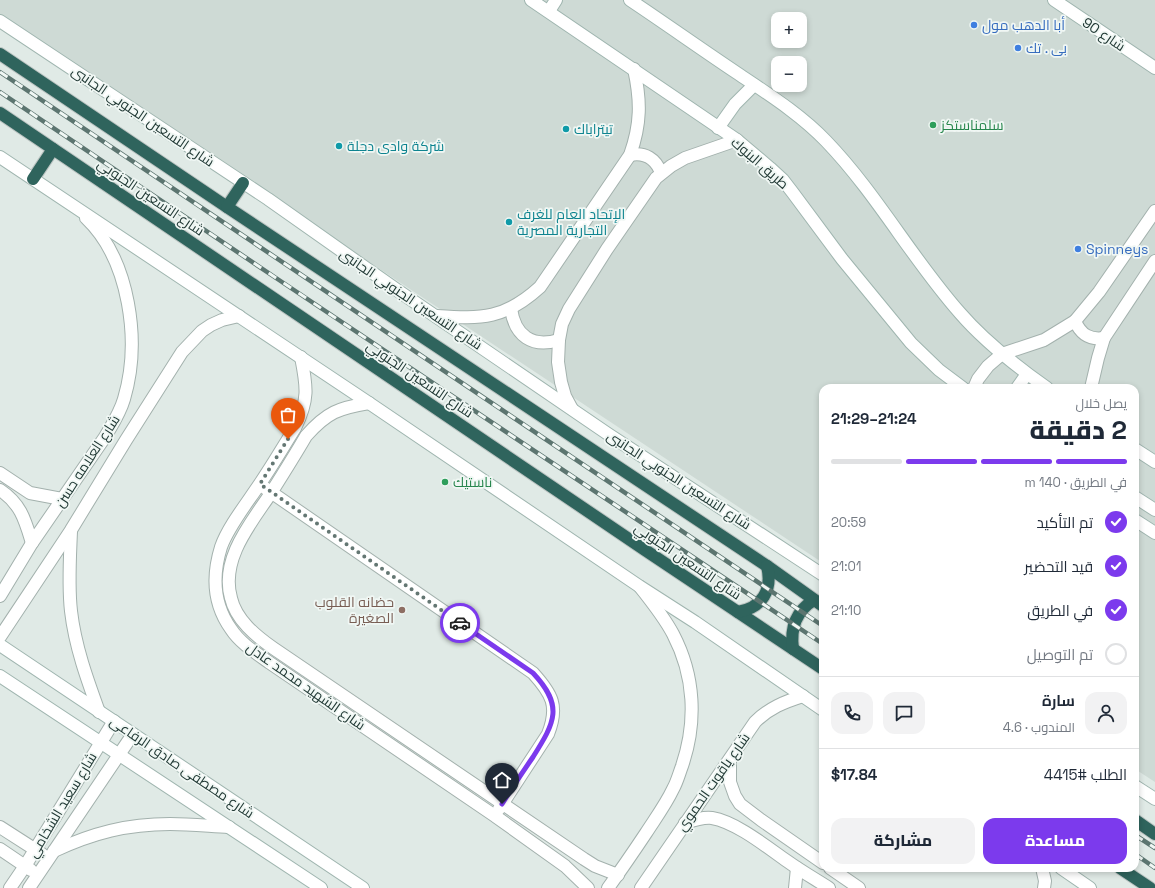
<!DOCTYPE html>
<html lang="ar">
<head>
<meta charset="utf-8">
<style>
  body { margin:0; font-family:"Space Grotesk",Cairo,sans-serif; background:#f2f2f3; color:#1f2937; direction:rtl; height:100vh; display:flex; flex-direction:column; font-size:15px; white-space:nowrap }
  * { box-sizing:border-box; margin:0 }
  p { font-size:13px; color:#747a83 }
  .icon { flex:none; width:22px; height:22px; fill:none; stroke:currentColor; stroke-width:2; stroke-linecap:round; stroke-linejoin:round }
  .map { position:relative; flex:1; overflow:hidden; direction:ltr }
  .sheet { position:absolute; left:819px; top:384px; width:320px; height:488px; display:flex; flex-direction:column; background:#fff; border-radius:12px; box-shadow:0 2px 6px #0003; direction:rtl }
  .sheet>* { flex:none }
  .fabs { position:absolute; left:771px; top:12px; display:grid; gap:8px }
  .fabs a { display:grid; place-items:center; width:36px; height:36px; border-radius:8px; background:#fff; box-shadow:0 2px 6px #0003; font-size:20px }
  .pin { position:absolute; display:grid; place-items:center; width:34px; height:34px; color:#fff; margin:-41px -17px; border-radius:50% 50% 50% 0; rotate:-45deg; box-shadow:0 0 4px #0007 }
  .pin .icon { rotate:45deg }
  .courier { position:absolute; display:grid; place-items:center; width:40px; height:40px; margin:-20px; border:3px solid #7c3aed; border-radius:50%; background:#fff; color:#222; box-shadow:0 1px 5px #0007 }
  .headline em { font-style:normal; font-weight:800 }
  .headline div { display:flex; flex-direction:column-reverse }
  .headline { display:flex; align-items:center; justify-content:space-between; height:68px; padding:0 12px }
  h1 { font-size:26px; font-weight:800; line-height:30px }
  .bar { display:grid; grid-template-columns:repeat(4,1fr); gap:6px 4px; align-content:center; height:48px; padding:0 12px }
  .bar i { height:5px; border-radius:3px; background:#e0e1e3 }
  .bar .on { background:#7c3aed }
  .bar p { grid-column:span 4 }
  .line { display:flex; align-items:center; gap:10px; padding:0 12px; border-top:1px solid #e0e1e3 }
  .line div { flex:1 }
  .round { display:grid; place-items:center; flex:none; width:42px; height:42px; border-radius:12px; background:#f2f2f3 }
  ol { padding:0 12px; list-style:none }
  li { display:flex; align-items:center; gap:12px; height:44px }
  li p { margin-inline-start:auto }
  li .icon { padding:4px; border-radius:50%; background:#7c3aed; color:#fff; stroke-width:4 }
  li:last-child { color:#747a83 }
  li i { width:22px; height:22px; border:2px solid #e0e1e3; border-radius:50% }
  .button { display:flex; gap:8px; margin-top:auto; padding:8px 12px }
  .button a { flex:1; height:46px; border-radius:12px; background:#7c3aed; color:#fff; font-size:16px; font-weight:800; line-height:46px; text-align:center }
  .button a+a { background:#f2f2f3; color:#1f2937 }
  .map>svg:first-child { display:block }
  .built { fill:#cedad5; fill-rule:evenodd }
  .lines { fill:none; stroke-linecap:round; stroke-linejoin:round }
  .street-casing { stroke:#a3b1ad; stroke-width:14 }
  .secondary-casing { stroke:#9fb5af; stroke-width:14 }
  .highway-casing { stroke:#bcc4c2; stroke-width:14 }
  .street { stroke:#fff; stroke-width:12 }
  .secondary { stroke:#fff; stroke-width:12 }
  .highway { stroke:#2f645d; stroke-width:12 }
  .rail-casing { stroke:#5c7570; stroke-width:4.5 }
  .rail { stroke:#f0f7f4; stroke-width:3; stroke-dasharray:9; stroke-linecap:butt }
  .done { stroke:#647773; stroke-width:4; stroke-dasharray:0 7.2 }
  .route { stroke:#7c3aed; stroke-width:5 }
  .shop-dot { fill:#3f7fe0; stroke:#f0f7f4; stroke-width:1.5 }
  .leisure-dot { fill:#2e9e5b; stroke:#f0f7f4; stroke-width:1.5 }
  .culture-dot { fill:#0f9aa8; stroke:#f0f7f4; stroke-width:1.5 }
  .education-dot { fill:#8d6e63; stroke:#f0f7f4; stroke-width:1.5 }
  .labels { text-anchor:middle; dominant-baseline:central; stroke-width:3.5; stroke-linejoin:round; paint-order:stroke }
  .shop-label { font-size:14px; fill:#366cbe; stroke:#f0f7f4; text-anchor:start }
  .street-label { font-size:14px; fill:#213935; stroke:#f0f7f4 }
  .leisure-label { font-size:14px; fill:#27864d; stroke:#f0f7f4; text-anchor:start }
  .culture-label { font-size:14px; fill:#0d838f; stroke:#f0f7f4; text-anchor:start }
  .education-label { font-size:14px; fill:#785e54; stroke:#f0f7f4; text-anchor:end }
</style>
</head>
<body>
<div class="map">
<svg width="1155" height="888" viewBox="0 0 1155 888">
  <rect width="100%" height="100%" fill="#e0eae6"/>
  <path class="built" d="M0,0H1155V782L1135,769V388H823V563L232,171L0,20ZM778,19H800V41H778ZM778,63H800V85H778Z"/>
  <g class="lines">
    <g class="street-casing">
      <g id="street">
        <path d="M630,155C645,152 656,159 661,173"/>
        <path d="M511,309C515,336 532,348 559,340"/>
        <path d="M437,316C482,319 505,319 540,287L630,155C641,124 641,101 634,69"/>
        <path d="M1075,321C1081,335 1090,340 1104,338"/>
        <path d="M301,357C307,387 309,400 295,428C283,447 272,466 259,485C247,503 228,527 221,547C212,576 213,604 231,629C240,643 256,653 270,663L495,816L565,866L588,888"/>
        <polyline points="974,388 978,379 988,366 1002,354 1044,340 1075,321 1099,292 1155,211"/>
        <polyline points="1091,388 1098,358 1104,338 1155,261"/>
        <path d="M369,403C339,408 327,412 306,436C295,455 283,474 271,493C251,523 220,559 231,598C236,620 256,636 273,648L584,859L595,866L618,875"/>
        <polyline points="572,409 565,396 561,382 558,362 559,340 562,324 569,309 607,249 656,178 671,166 685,158 737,140"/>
        <polyline points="0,473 30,493 62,499"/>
        <path d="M265,488L533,673C552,694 559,706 548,734L499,809"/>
        <path d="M0,490C21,504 25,520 32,543"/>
        <path d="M71,531C70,557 68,585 71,611C75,646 87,679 99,712"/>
        <path d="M0,596L32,543L105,437C112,425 120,413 124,399C141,342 130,260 86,218"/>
        <polyline points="0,637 71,530 126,440 182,352 202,331 211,325 222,320 239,316"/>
        <polyline points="730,759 730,782 735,796 740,804 761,820 823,863"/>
        <path d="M685,823C694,820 703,817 712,818C736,822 767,847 787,861C801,871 815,879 829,888"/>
        <polyline points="0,827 42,854"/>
        <polyline points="0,849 31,870"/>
        <path d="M54,851C93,833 127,824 170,824C190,824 209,826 229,827"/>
        <polyline points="830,868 859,888"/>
        <polyline points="1042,868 1045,881 1044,888"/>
        <polyline points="10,888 25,866 114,721"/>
        <polyline points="29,888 133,734"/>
        <path d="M608,888C621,870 634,851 646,833C655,819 666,804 673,789C677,782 679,774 682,766C697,722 695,676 673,634C664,617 652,602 640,587"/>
        <path d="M641,888L755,722C769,708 784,702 803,696"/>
        <polyline points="795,888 797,868"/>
      </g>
    </g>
    <g class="secondary-casing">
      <g id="secondary">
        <polyline points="531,0 737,140 770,168 783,180 793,193 842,259 911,343 939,370 963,388"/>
        <path d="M630,0C666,24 701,49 737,73C768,94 800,114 826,141C877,194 912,259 960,313C985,342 1016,366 1047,388"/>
        <polyline points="1054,0 1155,68"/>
        <polyline points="549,11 556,0"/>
        <polyline points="0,21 268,199 397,290 608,434 823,575"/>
        <polyline points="718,128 735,104 754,85"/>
        <polyline points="0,157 369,403 639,586 695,622 823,710"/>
        <polyline points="1017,388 1027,374"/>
        <polyline points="1135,449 1155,462"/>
        <polyline points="1135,497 1155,510"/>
        <polyline points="1135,520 1155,533"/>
        <polyline points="0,645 363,888"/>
        <polyline points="0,676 321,888"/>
        <polyline points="1135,786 1155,799"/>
        <polyline points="1061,868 1090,888"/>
      </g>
    </g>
    <g class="highway-casing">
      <g id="highway">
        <polyline points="0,54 227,207 767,566 823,606"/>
        <polyline points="0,113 645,550 823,669"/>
        <polyline points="33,179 53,149"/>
        <polyline points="227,207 243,183"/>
        <path d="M738,612C762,608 773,590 767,566"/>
        <path d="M793,649C790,628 796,611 814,600"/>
        <polyline points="1135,820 1155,834"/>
        <polyline points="1120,868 1150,888"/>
      </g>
    </g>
    <use href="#street" class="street"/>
    <use href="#secondary" class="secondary"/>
    <use href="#highway" class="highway"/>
    <g class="rail-casing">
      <g id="rail">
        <polyline points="0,72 823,626"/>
        <polyline points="0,92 276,278 823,644"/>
        <polyline points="1135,835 1155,848"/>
        <polyline points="1135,854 1155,868"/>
      </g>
    </g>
    <use href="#rail" class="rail"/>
  </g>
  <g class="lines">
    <polyline class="done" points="288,439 260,484 460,623"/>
    <path class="route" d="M460,623L533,673C564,706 555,722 533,757C522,773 512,788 502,804"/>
  </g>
  <g class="shop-dot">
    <circle cx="974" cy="25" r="4"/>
    <circle cx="1018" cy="48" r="4"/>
    <circle cx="1078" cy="249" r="4"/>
  </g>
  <g class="leisure-dot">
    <circle cx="933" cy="125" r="4"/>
    <circle cx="445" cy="482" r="4"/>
  </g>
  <g class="culture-dot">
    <circle cx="566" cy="129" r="4"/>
    <circle cx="339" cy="146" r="4"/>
    <circle cx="509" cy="222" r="4"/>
  </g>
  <circle class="education-dot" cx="402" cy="610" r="4"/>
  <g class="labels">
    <g class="shop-label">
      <text x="982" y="25">أبا الدهب مول</text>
      <text x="1026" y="48">بى . تك</text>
      <text x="1086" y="249">Spinneys</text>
    </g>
    <g class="street-label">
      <text transform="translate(1104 34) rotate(34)">شارع 90</text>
      <text transform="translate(143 116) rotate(34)">شارع التسعين الجنوبي الجانبى</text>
      <text transform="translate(760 163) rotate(41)">طريق البنوك</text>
      <text transform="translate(151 197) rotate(34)">شارع التسعين الجنوبي</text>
      <text transform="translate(411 299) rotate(34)">شارع التسعين الجنوبي الجانبى</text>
      <text transform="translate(420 379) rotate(34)">شارع التسعين الجنوبي</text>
      <text transform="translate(87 461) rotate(-57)">شارع العلامه حسن</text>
      <text transform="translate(679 480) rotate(33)">شارع التسعين الجنوبي الجانبى</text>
      <text transform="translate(688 561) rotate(34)">شارع التسعين الجنوبي</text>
      <text transform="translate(306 686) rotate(35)">شارع الشهيد محمد عادل</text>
      <text transform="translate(182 767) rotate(34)">شارع مصطفى صادق الرفاعى</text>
      <text transform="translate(713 782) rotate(-55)">شارع ياقوت الحموي</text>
      <text transform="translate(62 805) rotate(-59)">شارع سعيد الشخامي</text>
    </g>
    <g class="leisure-label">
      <text x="941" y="125">سلمناستكز</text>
      <text x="453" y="482">ناستيك</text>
    </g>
    <g class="culture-label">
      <text x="574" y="129">تيتراباك</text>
      <text x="347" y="146">شركة وادى دجلة</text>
      <text x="517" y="214">الإتحاد العام للغرف<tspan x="517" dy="16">التجارية المصرية</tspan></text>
    </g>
    <g class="education-label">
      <text x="394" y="602">حضانه القلوب<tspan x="394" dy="16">الصغيرة</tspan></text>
    </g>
  </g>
</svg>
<div class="fabs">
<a>+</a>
<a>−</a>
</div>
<div class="pin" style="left:288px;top:439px;background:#ea580c"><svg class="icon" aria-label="bag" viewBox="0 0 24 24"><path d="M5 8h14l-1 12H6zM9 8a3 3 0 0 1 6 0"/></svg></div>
<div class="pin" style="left:502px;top:804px;background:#1f2937"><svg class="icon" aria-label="home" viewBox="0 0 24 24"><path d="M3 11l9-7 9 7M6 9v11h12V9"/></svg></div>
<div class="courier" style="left:460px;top:623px"><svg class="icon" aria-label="car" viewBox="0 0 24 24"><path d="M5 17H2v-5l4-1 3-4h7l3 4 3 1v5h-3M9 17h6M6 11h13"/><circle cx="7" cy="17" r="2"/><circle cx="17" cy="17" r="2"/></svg></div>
<section class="sheet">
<div class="headline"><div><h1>2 دقيقة</h1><p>يصل خلال</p></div><em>21:24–21:29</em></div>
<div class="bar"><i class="on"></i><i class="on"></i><i class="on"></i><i></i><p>في الطريق · 140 m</p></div>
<ol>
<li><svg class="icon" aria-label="check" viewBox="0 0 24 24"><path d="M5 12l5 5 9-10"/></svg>تم التأكيد<p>20:59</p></li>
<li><svg class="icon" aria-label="check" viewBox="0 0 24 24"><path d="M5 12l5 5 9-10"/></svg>قيد التحضير<p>21:01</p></li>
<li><svg class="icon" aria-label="check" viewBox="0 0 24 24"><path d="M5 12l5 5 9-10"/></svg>في الطريق<p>21:10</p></li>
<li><i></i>تم التوصيل</li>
</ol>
<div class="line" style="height:72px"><a class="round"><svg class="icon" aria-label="person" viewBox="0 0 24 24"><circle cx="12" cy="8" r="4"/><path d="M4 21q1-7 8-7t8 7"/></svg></a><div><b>سارة</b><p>المندوب · 4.6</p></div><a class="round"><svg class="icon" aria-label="chat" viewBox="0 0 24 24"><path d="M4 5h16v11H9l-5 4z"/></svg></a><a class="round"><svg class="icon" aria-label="phone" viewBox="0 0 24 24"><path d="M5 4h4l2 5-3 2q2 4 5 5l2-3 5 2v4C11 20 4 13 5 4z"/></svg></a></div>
<div class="line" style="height:52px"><div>الطلب #4415</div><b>$17.84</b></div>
<div class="button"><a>مساعدة</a><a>مشاركة</a></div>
</section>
</div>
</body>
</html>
